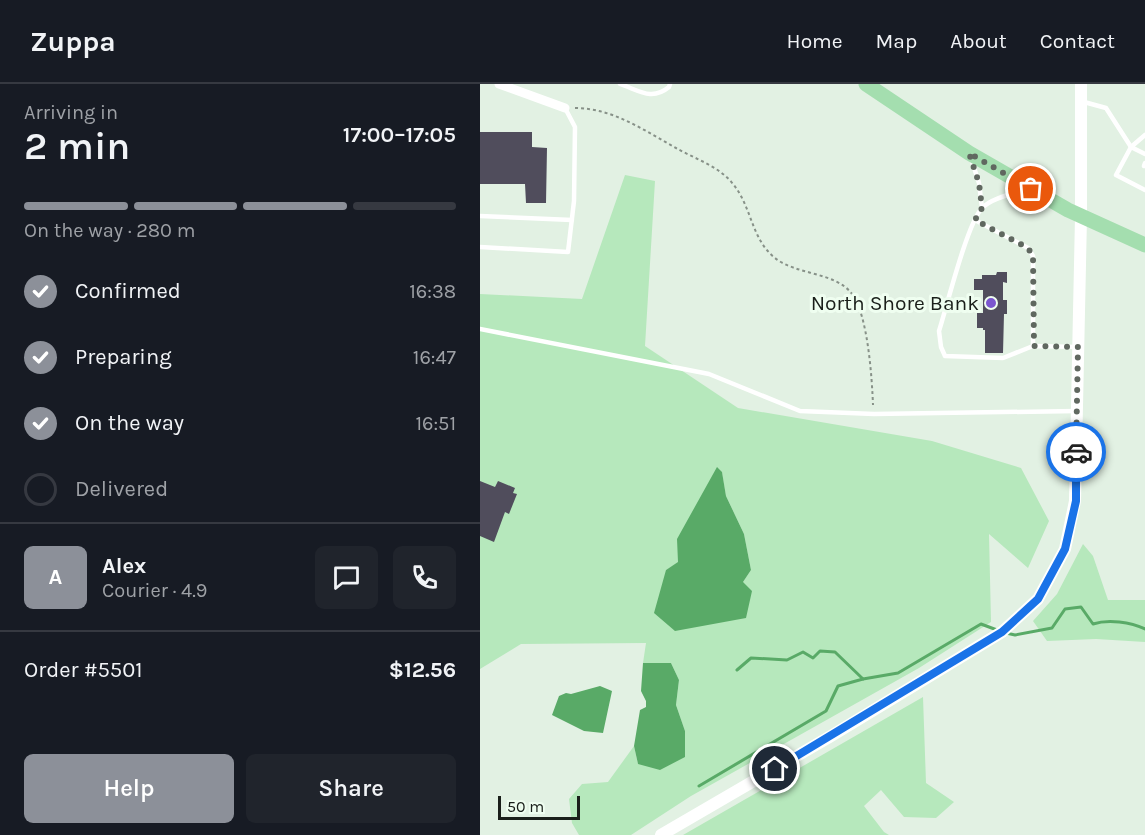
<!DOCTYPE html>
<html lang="en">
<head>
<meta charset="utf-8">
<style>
  body { margin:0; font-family:Karla,sans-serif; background:#20242c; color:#f1f3f6; height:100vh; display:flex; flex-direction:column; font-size:22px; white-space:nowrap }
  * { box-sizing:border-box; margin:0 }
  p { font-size:20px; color:#9ea1a6 }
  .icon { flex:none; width:33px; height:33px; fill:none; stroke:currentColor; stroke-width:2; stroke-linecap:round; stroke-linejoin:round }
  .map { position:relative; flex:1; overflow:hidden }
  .panel { display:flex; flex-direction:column; background:#171b24; width:480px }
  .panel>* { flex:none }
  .scale { position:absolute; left:18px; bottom:15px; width:82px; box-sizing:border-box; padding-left:6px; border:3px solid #1a1f1a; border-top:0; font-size:16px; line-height:21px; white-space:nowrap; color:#1a1f1a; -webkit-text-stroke:4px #effef0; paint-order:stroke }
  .pin { position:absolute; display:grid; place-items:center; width:51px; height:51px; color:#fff; margin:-26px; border:3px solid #fff; border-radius:50%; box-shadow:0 2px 6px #0007 }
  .courier { position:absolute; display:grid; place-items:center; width:60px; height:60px; margin:-30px; border:4px solid #1a73e8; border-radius:50%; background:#fff; color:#222; box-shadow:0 2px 8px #0007 }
  .headline em { font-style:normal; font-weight:600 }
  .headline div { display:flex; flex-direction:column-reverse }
  .headline { display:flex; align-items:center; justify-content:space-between; height:102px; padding:0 24px }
  h1 { font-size:39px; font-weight:600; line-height:45px }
  .bar { display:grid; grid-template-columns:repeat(4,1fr); gap:9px 6px; align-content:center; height:72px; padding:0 24px }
  .bar i { height:8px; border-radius:4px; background:#363941 }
  .bar .on { background:#8c9099 }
  .bar p { grid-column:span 4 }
  .line { display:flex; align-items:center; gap:15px; padding:0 24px; border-top:2px solid #363941 }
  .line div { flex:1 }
  .round { display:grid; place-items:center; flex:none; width:63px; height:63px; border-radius:9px; background:#20242c }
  ol { padding:0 24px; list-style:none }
  li { display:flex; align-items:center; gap:18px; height:66px }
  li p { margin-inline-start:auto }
  li .icon { padding:6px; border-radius:50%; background:#8c9099; color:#fff; stroke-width:4 }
  li:last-child { color:#9ea1a6 }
  li i { width:33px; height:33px; border:3px solid #363941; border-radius:50% }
  .primary-button { display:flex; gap:12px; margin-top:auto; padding:12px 24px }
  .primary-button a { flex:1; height:69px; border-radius:9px; background:#8c9099; color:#fff; font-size:24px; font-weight:600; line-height:69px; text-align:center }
  .primary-button a+a { background:#20242c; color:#f1f3f6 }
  header { display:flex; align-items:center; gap:36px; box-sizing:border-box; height:84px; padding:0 30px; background:#171b24; border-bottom:2px solid #363941 }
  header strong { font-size:28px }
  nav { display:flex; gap:33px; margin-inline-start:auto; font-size:21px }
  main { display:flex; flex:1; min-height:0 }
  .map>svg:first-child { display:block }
  .green { fill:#b6e8bc; fill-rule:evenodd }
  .water { fill:#59aa67 }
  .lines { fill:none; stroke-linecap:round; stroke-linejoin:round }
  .stream { stroke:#59aa67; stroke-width:3 }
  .building { fill:#504d5c }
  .path { stroke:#879188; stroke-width:2; stroke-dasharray:3 3; stroke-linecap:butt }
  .service { stroke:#fff; stroke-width:4.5 }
  .minor { stroke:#fff; stroke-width:9 }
  .tertiary { stroke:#fff; stroke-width:12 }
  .primary { stroke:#a4deaf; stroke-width:15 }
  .done { stroke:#606860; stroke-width:6; stroke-dasharray:0 10.8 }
  .route { stroke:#1a73e8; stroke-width:8 }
  .poi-dot { fill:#7b56cf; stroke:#effef0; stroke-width:2 }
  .labels { text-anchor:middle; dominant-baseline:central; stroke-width:6; stroke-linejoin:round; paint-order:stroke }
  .poi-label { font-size:21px; fill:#1a1f1a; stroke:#effef0; text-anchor:end }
</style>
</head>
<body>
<header>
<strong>Zuppa</strong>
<nav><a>Home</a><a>Map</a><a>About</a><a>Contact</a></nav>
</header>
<main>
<section class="panel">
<div class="headline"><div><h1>2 min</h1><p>Arriving in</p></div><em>17:00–17:05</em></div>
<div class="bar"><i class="on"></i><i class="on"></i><i class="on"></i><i></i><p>On the way · 280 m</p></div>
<ol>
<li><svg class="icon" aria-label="check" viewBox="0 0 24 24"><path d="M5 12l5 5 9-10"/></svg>Confirmed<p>16:38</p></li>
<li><svg class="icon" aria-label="check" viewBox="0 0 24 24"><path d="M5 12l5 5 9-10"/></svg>Preparing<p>16:47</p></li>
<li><svg class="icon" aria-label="check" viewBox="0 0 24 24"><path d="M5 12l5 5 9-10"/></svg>On the way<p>16:51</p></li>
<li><i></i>Delivered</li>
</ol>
<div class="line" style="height:108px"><b class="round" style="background:#8c9099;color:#fff">A</b><div><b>Alex</b><p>Courier · 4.9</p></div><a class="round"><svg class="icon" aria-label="chat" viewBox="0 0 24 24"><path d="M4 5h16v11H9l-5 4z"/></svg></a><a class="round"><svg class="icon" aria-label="phone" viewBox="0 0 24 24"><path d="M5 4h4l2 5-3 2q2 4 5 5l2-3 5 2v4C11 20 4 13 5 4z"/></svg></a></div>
<div class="line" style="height:78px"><div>Order #5501</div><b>$12.56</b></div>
<div class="primary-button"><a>Help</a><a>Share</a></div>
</section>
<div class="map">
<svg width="665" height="751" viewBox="0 0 665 751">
  <rect width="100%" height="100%" fill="#e2f1e3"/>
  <g class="green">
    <path d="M145,91L175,97L165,262L258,324L452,357L541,384L569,437L548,484L509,450L511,538L439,584L211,712L151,751H99L92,739L89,715L102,700L128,698L154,662L158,680L205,647L196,621L199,596L191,579H163L166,559L41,560L0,585V210L102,215ZM242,389L246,412L264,450L271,486L263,498L186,486L198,479Z"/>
    <polygon points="603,460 613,472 628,516 665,516 665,558 616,555 567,557 553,537 577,510"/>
    <polygon points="443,613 446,699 474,718 456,734 424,733 401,706 384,722 404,748 409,751 203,751"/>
  </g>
  <g class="water">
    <polygon points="237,383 242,388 246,412 264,450 271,486 263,498 272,507 266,534 195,547 174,529 186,486 198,478 197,455"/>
    <polygon points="163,579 191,579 199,596 196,621 205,647 205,673 180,686 158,680 154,662 160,626 166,623 166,617 161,607"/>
    <polygon points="120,602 132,607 123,649 104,647 72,631 79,612 86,609 91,610"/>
  </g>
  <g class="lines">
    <g class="stream">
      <path d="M526,549L535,551L572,544L585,525L601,523L613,540C628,535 651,538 665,545"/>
      <polyline points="257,586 271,574 307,576 323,568 333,574 340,567 355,568 383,595 418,589 501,540 517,546"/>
      <polyline points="219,702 346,627 358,602 383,595"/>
    </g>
  </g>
  <g class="building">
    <polygon points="0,48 52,48 52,63 67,64 66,119 46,119 45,100 0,100"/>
    <polygon points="517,188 527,188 527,199 523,198 523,216 527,216 527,230 524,230 523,269 505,269 505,246 503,246 503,244 497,244 497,229 503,229 503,206 494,206 494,195 502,195 502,191 516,191"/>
    <polygon points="0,397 15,403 18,397 35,404 33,409 37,410 29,430 25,428 14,458 0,452"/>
  </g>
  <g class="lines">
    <path class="path" d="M95,24C133,24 165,47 196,64C215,75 239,82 253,100C272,123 271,155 295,174C316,191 356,188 372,210C388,231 392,295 393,321"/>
    <g class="service">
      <path d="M140,0C160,7 172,17 189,3L190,0"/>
      <polyline points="604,18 626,24 651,63 665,70"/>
      <polyline points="665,51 651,63 636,91 665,106"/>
      <polyline points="491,74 499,99 502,124"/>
      <polyline points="664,82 665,79"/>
      <path d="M545,106C532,110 512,114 502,124C487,140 467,222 459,247L461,263L465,272L523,274L553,262L598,263"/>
      <polyline points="0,132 92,136"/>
      <polyline points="495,136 548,164 553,172 553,262"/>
      <polyline points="0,163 88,168 94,117 95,43 85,24"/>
      <polyline points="0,245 229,290 320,327 394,330 597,327"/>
    </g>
    <polyline class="minor" points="19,0 85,24"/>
    <polyline class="tertiary" points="181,751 351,652 522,548 558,515 585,465 595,417 601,133 601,0"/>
    <polyline class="primary" points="386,0 489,69 588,126 665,161"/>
  </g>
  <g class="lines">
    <polyline class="done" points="551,105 489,69 499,99 502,124 495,136 548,164 553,172 554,262 598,263 596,368"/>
    <polyline class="route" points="295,685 522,548 558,515 585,465 596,417 596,368"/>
  </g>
  <circle class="poi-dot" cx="511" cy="219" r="6"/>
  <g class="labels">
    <g class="poi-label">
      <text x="499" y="219">North Shore Bank</text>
    </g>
  </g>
</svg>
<div class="scale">50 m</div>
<div class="pin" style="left:551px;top:105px;background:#ea580c"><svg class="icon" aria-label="bag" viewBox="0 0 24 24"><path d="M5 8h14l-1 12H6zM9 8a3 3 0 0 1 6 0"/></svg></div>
<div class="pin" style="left:295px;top:685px;background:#1f2937"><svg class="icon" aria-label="home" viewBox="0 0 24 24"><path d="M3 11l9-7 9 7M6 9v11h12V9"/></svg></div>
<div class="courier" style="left:596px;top:368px"><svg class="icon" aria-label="car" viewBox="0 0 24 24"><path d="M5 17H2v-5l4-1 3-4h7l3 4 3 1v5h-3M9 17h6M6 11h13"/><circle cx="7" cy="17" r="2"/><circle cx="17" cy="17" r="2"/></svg></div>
</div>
</main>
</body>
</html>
